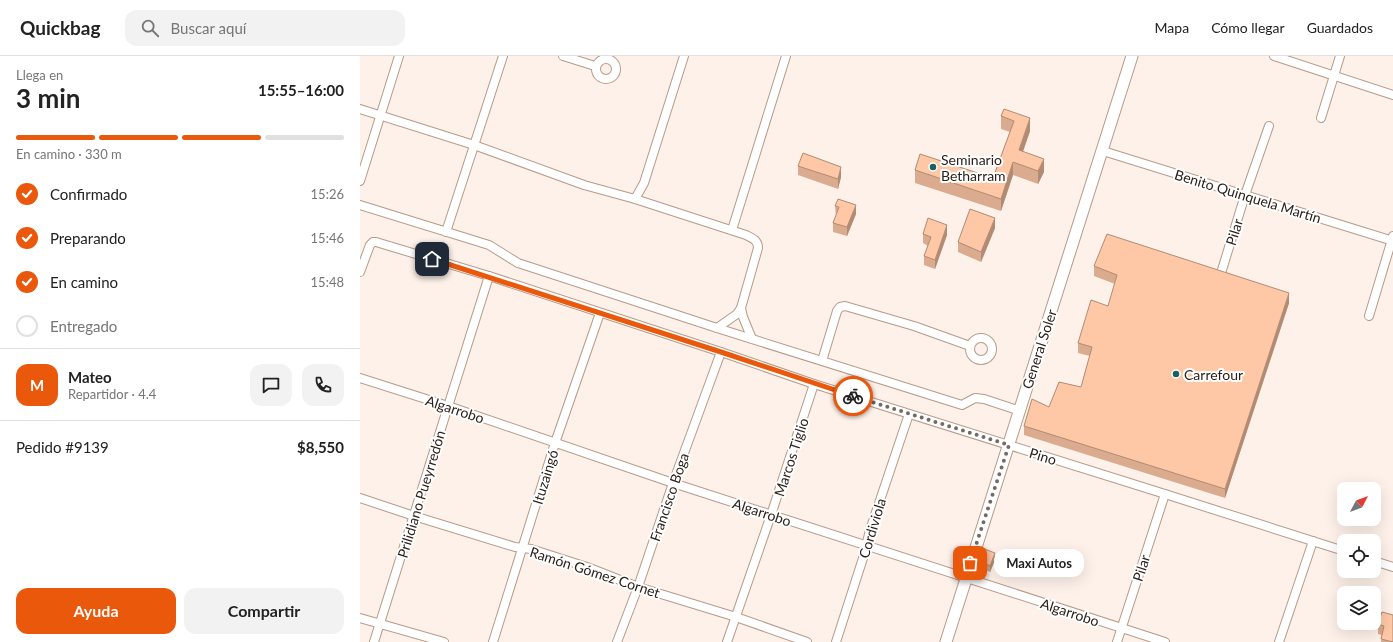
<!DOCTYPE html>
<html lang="es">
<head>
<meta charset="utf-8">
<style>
  body { margin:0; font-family:Lato,sans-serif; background:#f2f2f2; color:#222; height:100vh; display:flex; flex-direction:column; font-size:15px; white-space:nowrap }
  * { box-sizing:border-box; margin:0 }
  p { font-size:13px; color:#767676 }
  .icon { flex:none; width:22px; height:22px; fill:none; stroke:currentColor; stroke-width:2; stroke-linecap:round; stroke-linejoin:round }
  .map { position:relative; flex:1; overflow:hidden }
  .panel { display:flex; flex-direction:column; background:#fff; width:360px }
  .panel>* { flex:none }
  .needle { width:26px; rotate:49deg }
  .fabs { position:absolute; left:977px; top:426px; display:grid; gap:8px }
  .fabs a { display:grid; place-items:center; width:44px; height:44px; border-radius:8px; background:#fff; box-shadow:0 4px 16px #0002; font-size:20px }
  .pin { position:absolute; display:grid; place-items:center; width:34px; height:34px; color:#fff; margin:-17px; border-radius:8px; box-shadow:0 2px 6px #0006 }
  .courier { position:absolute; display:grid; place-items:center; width:40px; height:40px; margin:-20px; border:3px solid #ea580c; border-radius:50%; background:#fff; color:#222; box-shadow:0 1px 5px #0007 }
  .bubble { position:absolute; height:28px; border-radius:12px; background:#fff; box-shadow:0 4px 16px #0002; font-size:13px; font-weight:700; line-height:28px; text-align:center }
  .summary em { font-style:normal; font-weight:700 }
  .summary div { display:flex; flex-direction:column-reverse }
  .summary { display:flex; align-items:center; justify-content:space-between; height:68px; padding:0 16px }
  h1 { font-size:26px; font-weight:700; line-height:30px }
  .bar { display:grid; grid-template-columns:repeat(4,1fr); gap:6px 4px; align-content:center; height:48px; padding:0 16px }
  .bar i { height:5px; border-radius:3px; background:#e0e0e0 }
  .bar .current { background:#ea580c }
  .bar p { grid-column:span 4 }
  .line { display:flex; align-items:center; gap:10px; padding:0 16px; border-top:1px solid #e0e0e0 }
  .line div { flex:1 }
  .round { display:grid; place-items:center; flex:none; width:42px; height:42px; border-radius:12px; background:#f2f2f2 }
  ol { padding:0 16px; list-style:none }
  li { display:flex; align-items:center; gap:12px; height:44px }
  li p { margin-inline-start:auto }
  li .icon { padding:4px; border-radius:50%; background:#ea580c; color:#fff; stroke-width:4 }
  li:last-child { color:#767676 }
  li i { width:22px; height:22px; border:2px solid #e0e0e0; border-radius:50% }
  .primary-button { display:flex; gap:8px; margin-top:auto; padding:8px 16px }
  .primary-button a { flex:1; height:46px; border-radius:12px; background:#ea580c; color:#fff; font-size:16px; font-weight:700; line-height:46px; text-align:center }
  .primary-button a+a { background:#f2f2f2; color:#222 }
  header { display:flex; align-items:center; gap:24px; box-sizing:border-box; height:56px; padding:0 20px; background:#fff; border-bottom:1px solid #e0e0e0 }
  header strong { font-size:19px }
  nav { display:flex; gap:22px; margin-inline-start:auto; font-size:14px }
  .search { width:280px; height:36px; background:#f2f2f2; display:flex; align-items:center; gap:10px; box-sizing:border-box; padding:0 14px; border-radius:12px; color:#767676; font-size:15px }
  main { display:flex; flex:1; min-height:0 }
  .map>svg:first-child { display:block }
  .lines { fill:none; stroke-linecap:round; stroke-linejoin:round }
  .minor-casing { stroke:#b89a88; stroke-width:10 }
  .tertiary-casing { stroke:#b89a88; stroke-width:13 }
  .minor { stroke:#fff; stroke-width:8 }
  .tertiary { stroke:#fff; stroke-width:11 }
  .wall { fill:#daab8e }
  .shaded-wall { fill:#b28b74 }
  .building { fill:#fec7a5; stroke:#b28b74 }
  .done { stroke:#766a62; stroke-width:4; stroke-dasharray:0 7.2 }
  .route { stroke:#ea580c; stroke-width:5 }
  .poi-dot { fill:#136361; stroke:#fff; stroke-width:1.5 }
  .labels { text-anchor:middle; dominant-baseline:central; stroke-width:4; stroke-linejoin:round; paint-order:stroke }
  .poi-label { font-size:14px; fill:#2d211a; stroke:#fff; text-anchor:start }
  .street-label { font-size:14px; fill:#2d211a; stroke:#fff }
</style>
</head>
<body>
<header>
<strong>Quickbag</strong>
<div class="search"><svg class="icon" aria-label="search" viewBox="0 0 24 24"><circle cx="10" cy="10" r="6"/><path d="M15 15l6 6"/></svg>Buscar aquí</div>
<nav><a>Mapa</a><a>Cómo llegar</a><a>Guardados</a></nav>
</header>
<main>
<section class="panel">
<div class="summary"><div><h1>3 min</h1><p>Llega en</p></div><em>15:55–16:00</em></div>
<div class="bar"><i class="current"></i><i class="current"></i><i class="current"></i><i></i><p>En camino · 330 m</p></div>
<ol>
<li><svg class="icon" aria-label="check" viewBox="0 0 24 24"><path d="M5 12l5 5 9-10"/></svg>Confirmado<p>15:26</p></li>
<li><svg class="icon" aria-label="check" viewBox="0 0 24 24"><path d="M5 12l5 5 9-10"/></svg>Preparando<p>15:46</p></li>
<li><svg class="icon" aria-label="check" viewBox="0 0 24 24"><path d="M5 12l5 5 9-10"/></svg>En camino<p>15:48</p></li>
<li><i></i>Entregado</li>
</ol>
<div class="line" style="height:72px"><b class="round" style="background:#ea580c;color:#fff">M</b><div><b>Mateo</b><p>Repartidor · 4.4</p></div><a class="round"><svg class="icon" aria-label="chat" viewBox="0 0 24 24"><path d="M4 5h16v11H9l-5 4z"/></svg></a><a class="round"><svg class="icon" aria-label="phone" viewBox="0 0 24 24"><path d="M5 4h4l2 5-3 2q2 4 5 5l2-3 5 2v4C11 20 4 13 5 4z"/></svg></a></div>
<div class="line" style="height:52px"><div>Pedido #9139</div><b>$8,550</b></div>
<div class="primary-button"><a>Ayuda</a><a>Compartir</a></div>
</section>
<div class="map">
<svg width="1033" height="586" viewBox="0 0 1033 586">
  <rect width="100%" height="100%" fill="#fdf1e9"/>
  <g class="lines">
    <g class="minor-casing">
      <g id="minor">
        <polyline points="203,0 235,10"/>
        <polyline points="914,0 1033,39"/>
        <circle cx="246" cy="13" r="10"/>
        <path d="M0,53L114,89L224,129L275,143L386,179C392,182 398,184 398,192L381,252"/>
        <polyline points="961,62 980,0"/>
        <polyline points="743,95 1033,185"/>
        <polyline points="0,125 39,0"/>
        <polyline points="275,143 284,127 324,0"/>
        <polyline points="0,149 129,189 158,207 357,272 602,349 615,342 624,343 660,355"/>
        <polyline points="372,174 426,0"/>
        <polyline points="86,176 143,0"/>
        <polyline points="862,214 885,139 909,70"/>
        <polyline points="0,216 10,189 13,186 16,186 129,220 361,296 454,328 805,438 984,495"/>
        <polyline points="1009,260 1033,180"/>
        <polyline points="357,272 377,258 381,252 383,261 392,283"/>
        <circle cx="621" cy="293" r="11"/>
        <polyline points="462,305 477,255 480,251 485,250 554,270 610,290"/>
        <polyline points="0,322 88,350 313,427 805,586"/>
        <polyline points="0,442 54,460 155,491 171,493 227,511 278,531 376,561 447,586"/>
        <polyline points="1014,505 1033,511"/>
        <polyline points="0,562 84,586"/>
        <polyline points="14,586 129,220"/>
        <polyline points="133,586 195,387 240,257"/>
        <polyline points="257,586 278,531 313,427 361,296"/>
        <polyline points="367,586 411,459 454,328"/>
        <polyline points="476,586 504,499 510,474 549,358"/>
        <polyline points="757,586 805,438"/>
        <polyline points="919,586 953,485"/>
      </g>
    </g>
    <g class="tertiary-casing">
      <polyline id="tertiary" points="586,586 772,0"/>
    </g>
    <use href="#minor" class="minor"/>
    <use href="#tertiary" class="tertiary"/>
  </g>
  <g class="wall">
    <polygon points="644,53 670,75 663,95 684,116 678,128 653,119 641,155 555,127 555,114 633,122 650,76 641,73 641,60"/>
    <polygon points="438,110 481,121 478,133 438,119"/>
    <polygon points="475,150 496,158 487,180 473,176 473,167 476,160"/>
    <polygon points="635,172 621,206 598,196 598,186"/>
    <polygon points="563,178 587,179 575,213 564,209 564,200 568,190 563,187"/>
    <polygon points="734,210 929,247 865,442 664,379 664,370 689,351 721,331 730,300 718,297 718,287 748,250 755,228 734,220"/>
    <polygon points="618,501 635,504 630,516 618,511"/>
    <polygon points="1033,559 1033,586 1021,586 1022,579 1018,578 1018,568"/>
  </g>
  <g class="shaded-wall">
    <polygon points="670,62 670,75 659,107 659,94"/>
    <polygon points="684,103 684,116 678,128 678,115"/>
    <polygon points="653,106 653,119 641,155 641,143"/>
    <polygon points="481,111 481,121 478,133 478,123"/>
    <polygon points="496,149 496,158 487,180 487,171"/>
    <polygon points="635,162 635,172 621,206 621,196"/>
    <polygon points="587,169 587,179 575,213 575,204"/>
    <polygon points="929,237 929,247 865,442 865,433"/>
    <polygon points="635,497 635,504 630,516 630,510"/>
  </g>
  <g class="building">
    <polygon points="644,53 670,62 659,94 684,103 678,115 653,106 641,143 555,114 560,98 633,122 654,65 641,60"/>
    <polygon points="443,97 481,111 478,123 438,110"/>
    <polygon points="478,143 496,149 487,171 473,167 479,151 475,150"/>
    <polygon points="610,153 635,162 621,196 598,186"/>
    <polygon points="568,162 587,169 575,204 564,200 571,181 563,178"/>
    <polygon points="747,178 929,237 865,433 664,370 672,343 689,351 699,326 721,331 732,291 718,287 731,244 748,250 757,219 734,210"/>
    <polygon points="622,492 635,497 630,510 618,504 618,501"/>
    <polygon points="1022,556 1033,559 1033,586 1021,583 1024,570 1018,568"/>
  </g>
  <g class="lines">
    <polyline class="done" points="493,340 649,389 610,507"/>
    <polyline class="route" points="72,203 361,296 493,340"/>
  </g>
  <g class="poi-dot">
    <circle cx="573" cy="111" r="4"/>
    <circle cx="816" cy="318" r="4"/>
  </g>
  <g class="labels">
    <g class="poi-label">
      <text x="581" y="103">Seminario<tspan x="581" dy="16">Betharram</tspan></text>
      <text x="824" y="318">Carrefour</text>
    </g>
    <g class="street-label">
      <text transform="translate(888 140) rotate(17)">Benito Quinquela Martín</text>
      <text transform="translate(874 176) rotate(-73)">Pilar</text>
      <text transform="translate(679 293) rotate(-72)">General Soler</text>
      <text transform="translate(95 353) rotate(18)">Algarrobo</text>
      <text transform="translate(683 400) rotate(17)">Pino</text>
      <text transform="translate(431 401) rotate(-72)">Marcos Tiglio</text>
      <text transform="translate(185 421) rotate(-73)">Ituzaingó</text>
      <text transform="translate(61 438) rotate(-73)">Prilidiano Pueyrredón</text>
      <text transform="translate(309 441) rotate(-71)">Francisco Boga</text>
      <text transform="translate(402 456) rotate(18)">Algarrobo</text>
      <text transform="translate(512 472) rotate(-73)">Cordiviola</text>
      <text transform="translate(781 512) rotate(-72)">Pilar</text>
      <text transform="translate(235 516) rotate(18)">Ramón Gómez Cornet</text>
      <text transform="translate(710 556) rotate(18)">Algarrobo</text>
    </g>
  </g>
</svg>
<div class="fabs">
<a><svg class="needle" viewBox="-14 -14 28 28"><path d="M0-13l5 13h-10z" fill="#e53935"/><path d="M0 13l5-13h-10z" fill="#767676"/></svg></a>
<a><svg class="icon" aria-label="locate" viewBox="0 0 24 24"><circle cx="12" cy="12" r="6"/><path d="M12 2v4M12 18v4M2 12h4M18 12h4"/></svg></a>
<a><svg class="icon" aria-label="layers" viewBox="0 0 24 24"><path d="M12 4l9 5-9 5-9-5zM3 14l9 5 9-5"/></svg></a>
</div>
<div class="pin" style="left:610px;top:507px;background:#ea580c"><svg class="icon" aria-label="bag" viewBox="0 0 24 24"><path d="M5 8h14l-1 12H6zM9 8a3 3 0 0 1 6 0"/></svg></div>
<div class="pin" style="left:72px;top:203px;background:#1f2937"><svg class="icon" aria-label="home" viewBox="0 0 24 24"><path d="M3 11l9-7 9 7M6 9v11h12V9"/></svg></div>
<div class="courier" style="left:493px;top:340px"><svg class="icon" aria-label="bike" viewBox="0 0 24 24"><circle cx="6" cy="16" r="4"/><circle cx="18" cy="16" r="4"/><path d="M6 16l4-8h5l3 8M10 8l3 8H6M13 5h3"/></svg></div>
<div class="bubble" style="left:634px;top:493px;width:90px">Maxi Autos</div>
</div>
</main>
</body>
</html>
